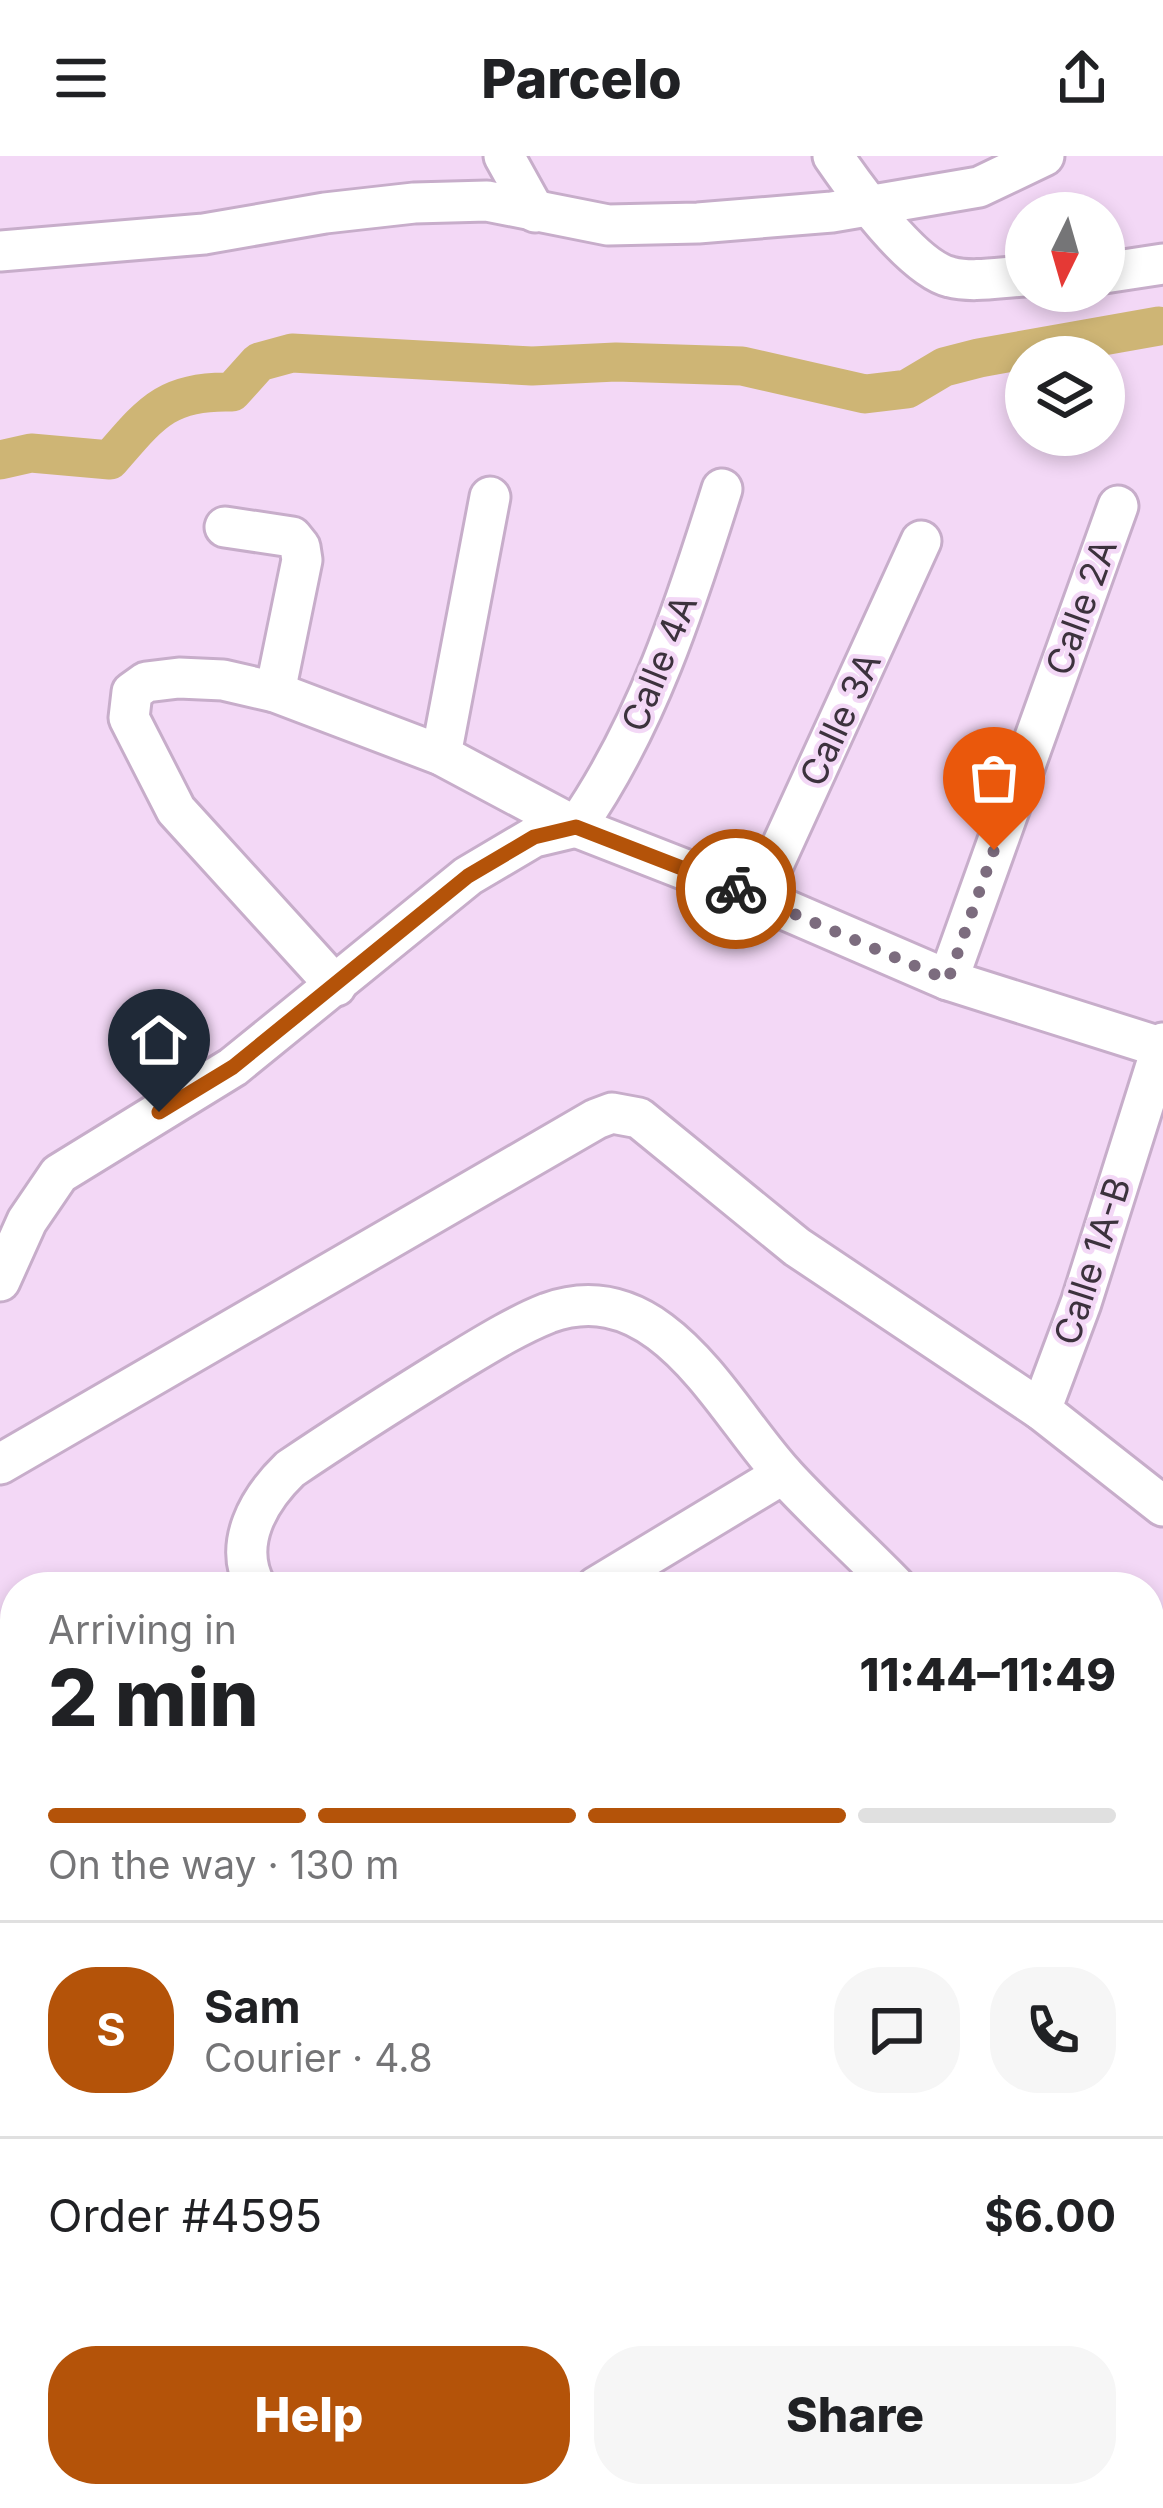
<!DOCTYPE html>
<html lang="en">
<head>
<meta charset="utf-8">
<style>
  body { margin:0; font-family:Inter,sans-serif; background:#f6f6f6; color:#202124; height:100vh; display:flex; flex-direction:column; font-size:45px; white-space:nowrap }
  * { box-sizing:border-box; margin:0 }
  p { font-size:39px; color:#757577 }
  .icon { flex:none; width:66px; height:66px; fill:none; stroke:currentColor; stroke-width:2; stroke-linecap:round; stroke-linejoin:round }
  .map { position:relative; flex:1; overflow:hidden }
  .side { position:absolute; left:0px; top:1416px; width:1164px; height:936px; display:flex; flex-direction:column; background:#fff; border-radius:48px 48px 0 0; box-shadow:0 6px 18px #0003 }
  .side>* { flex:none }
  .needle { width:78px; rotate:185deg }
  .buttons { position:absolute; left:1005px; top:36px; display:grid; gap:24px }
  .buttons a { display:grid; place-items:center; width:120px; height:120px; border-radius:50%; background:#fff; box-shadow:0 6px 18px #0003; font-size:60px }
  .pin { position:absolute; display:grid; place-items:center; width:102px; height:102px; color:#fff; margin:-123px -51px; border-radius:50% 50% 50% 0; rotate:-45deg; box-shadow:0 0 12px #0007 }
  .pin .icon { rotate:45deg }
  .courier { position:absolute; display:grid; place-items:center; width:120px; height:120px; margin:-60px; border:9px solid #b45309; border-radius:50%; background:#fff; color:#222; box-shadow:0 3px 15px #0007 }
  .summary em { font-style:normal; font-weight:800 }
  .summary div { display:flex; flex-direction:column-reverse }
  .summary { display:flex; align-items:center; justify-content:space-between; height:204px; padding:0 48px }
  h1 { font-size:78px; font-weight:800; line-height:90px }
  .bar { display:grid; grid-template-columns:repeat(4,1fr); gap:18px 12px; align-content:center; height:144px; padding:0 48px }
  .bar i { height:15px; border-radius:9px; background:#e0e0e0 }
  .bar .selected { background:#b45309 }
  .bar p { grid-column:span 4 }
  .line { display:flex; align-items:center; gap:30px; padding:0 48px; border-top:3px solid #e0e0e0 }
  .line div { flex:1 }
  .round { display:grid; place-items:center; flex:none; width:126px; height:126px; border-radius:48px; background:#f6f6f6 }
  .action { display:flex; gap:24px; margin-top:auto; padding:24px 48px }
  .action a { flex:1; height:138px; border-radius:48px; background:#b45309; color:#fff; font-size:48px; font-weight:800; line-height:138px; text-align:center }
  .action a+a { background:#f6f6f6; color:#202124 }
  header { display:flex; justify-content:space-between; align-items:center; height:156px; padding:0 48px; background:#fff; font-size:54px; font-weight:800 }
  .map>svg:first-child { display:block }
  .grass { fill:url(#grass-dots) }
  .lines { fill:none; stroke-linecap:round; stroke-linejoin:round }
  .canal { stroke:#ceb575; stroke-width:39 }
  .service-casing { stroke:#c7adca; stroke-width:27 }
  .minor-casing { stroke:#c7adca; stroke-width:45 }
  .path { stroke:#938195; stroke-width:6; stroke-dasharray:6 9; stroke-linecap:butt }
  .service { stroke:#fff; stroke-width:21 }
  .minor { stroke:#fff; stroke-width:39 }
  .done { stroke:#7c6c7e; stroke-width:12; stroke-dasharray:0 21.6 }
  .route { stroke:#b45309; stroke-width:15 }
  .labels { text-anchor:middle; dominant-baseline:central; stroke-width:9; stroke-linejoin:round; paint-order:stroke }
  .street-label { font-size:36px; fill:#3c323d; stroke:#f3d8f6 }
</style>
</head>
<body>
<header><svg class="icon" aria-label="menu" viewBox="0 0 24 24"><path d="M4 6h16M4 12h16M4 18h16"/></svg>Parcelo<svg class="icon" aria-label="share" viewBox="0 0 24 24"><path d="M12 15V3M7 8l5-5 5 5M5 13v7h14v-7"/></svg></header>
<div class="map">
<svg width="1163" height="2352" viewBox="0 0 1163 2352">
  <defs>
    <pattern id="grass-dots" width="8" height="8" patternUnits="userSpaceOnUse" patternTransform="scale(3)"><rect width="8" height="8" fill="#cebd92"/><path d="M2 2h.1M6 6h.1" fill="none" stroke="#a89a78" stroke-width="1.8" stroke-linecap="round"/></pattern>
  </defs>
  <rect width="100%" height="100%" fill="#f3d8f6"/>
  <g class="grass">
    <polygon points="0,2108 15,2121 15,2249 0,2239"/>
    <polygon points="150,2337 313,2337 335,2352 179,2352"/>
  </g>
  <g class="lines">
    <path class="canal" d="M0,304L31,297L110,304C150,258 166,234 232,236L259,206L292,197L532,210L616,206L742,210L865,238L907,233L944,211L979,202L1159,170"/>
    <g class="service-casing">
      <polyline id="service" points="0,1928 15,1947"/>
    </g>
    <g class="minor-casing">
      <g id="minor">
        <polyline points="504,0 535,56"/>
        <path d="M833,0C855,32 912,112 950,121C973,127 1002,121 1026,120"/>
        <polyline points="0,95 204,78 325,57 414,47 487,45 608,69 698,67 832,56 979,31 1044,0"/>
        <polyline points="1104,117 1163,108"/>
        <polyline points="225,371 292,381 300,391 302,404 275,536"/>
        <polyline points="441,599 490,341"/>
        <path d="M576,671C647,569 685,451 722,333"/>
        <polyline points="758,742 921,385"/>
        <polyline points="948,824 1118,350"/>
        <polyline points="336,830 176,654 129,562 132,536 146,526 179,522 223,524 275,536 441,599 576,671 758,742 948,824 1163,892"/>
        <polyline points="0,1125 27,1065 59,1018 233,911 468,720 534,681 576,671"/>
        <polyline points="1041,1254 1081,1147 1163,887"/>
        <polyline points="0,1308 596,963 612,957 639,962 797,1091 1041,1254 1163,1350"/>
        <path d="M256,1431C232,1388 259,1343 290,1313C343,1277 397,1243 452,1209C482,1191 515,1170 548,1157C662,1116 724,1255 786,1321C821,1359 860,1394 896,1431"/>
        <polyline points="596,1431 783,1318"/>
        <polyline points="0,1803 15,1795"/>
        <polyline points="0,1850 15,1843"/>
        <polyline points="1149,2227 1163,2235"/>
        <polyline points="1149,2284 1163,2292"/>
      </g>
    </g>
    <g class="path">
      <polyline points="0,2139 15,2151"/>
      <polyline points="190,2337 228,2352"/>
    </g>
    <use href="#service" class="service"/>
    <use href="#minor" class="minor"/>
  </g>
  <g class="lines">
    <polyline class="done" points="736,733 948,824 994,694"/>
    <polyline class="route" points="159,956 233,911 468,720 534,681 576,671 736,733"/>
  </g>
  <g class="labels">
    <g class="street-label">
      <text transform="translate(1081 451) rotate(-70)">Calle 2A</text>
      <text transform="translate(659 507) rotate(-68)">Calle 4A</text>
      <text transform="translate(840 563) rotate(-65)">Calle 3A</text>
      <text transform="translate(1092 1105) rotate(-72)">Calle 1A-B</text>
    </g>
  </g>
</svg>
<div class="buttons">
<a><svg class="needle" viewBox="-14 -14 28 28"><path d="M0-13l5 13h-10z" fill="#e53935"/><path d="M0 13l5-13h-10z" fill="#757577"/></svg></a>
<a><svg class="icon" aria-label="layers" viewBox="0 0 24 24"><path d="M12 4l9 5-9 5-9-5zM3 14l9 5 9-5"/></svg></a>
</div>
<div class="pin" style="left:994px;top:694px;background:#ea580c"><svg class="icon" aria-label="bag" viewBox="0 0 24 24"><path d="M5 8h14l-1 12H6zM9 8a3 3 0 0 1 6 0"/></svg></div>
<div class="pin" style="left:159px;top:956px;background:#1f2937"><svg class="icon" aria-label="home" viewBox="0 0 24 24"><path d="M3 11l9-7 9 7M6 9v11h12V9"/></svg></div>
<div class="courier" style="left:736px;top:733px"><svg class="icon" aria-label="bike" viewBox="0 0 24 24"><circle cx="6" cy="16" r="4"/><circle cx="18" cy="16" r="4"/><path d="M6 16l4-8h5l3 8M10 8l3 8H6M13 5h3"/></svg></div>
<section class="side">
<div class="summary"><div><h1>2 min</h1><p>Arriving in</p></div><em>11:44–11:49</em></div>
<div class="bar"><i class="selected"></i><i class="selected"></i><i class="selected"></i><i></i><p>On the way · 130 m</p></div>
<div class="line" style="height:216px"><b class="round" style="background:#b45309;color:#fff">S</b><div><b>Sam</b><p>Courier · 4.8</p></div><a class="round"><svg class="icon" aria-label="chat" viewBox="0 0 24 24"><path d="M4 5h16v11H9l-5 4z"/></svg></a><a class="round"><svg class="icon" aria-label="phone" viewBox="0 0 24 24"><path d="M5 4h4l2 5-3 2q2 4 5 5l2-3 5 2v4C11 20 4 13 5 4z"/></svg></a></div>
<div class="line" style="height:156px"><div>Order #4595</div><b>$6.00</b></div>
<div class="action"><a>Help</a><a>Share</a></div>
</section>
</div>
</body>
</html>
